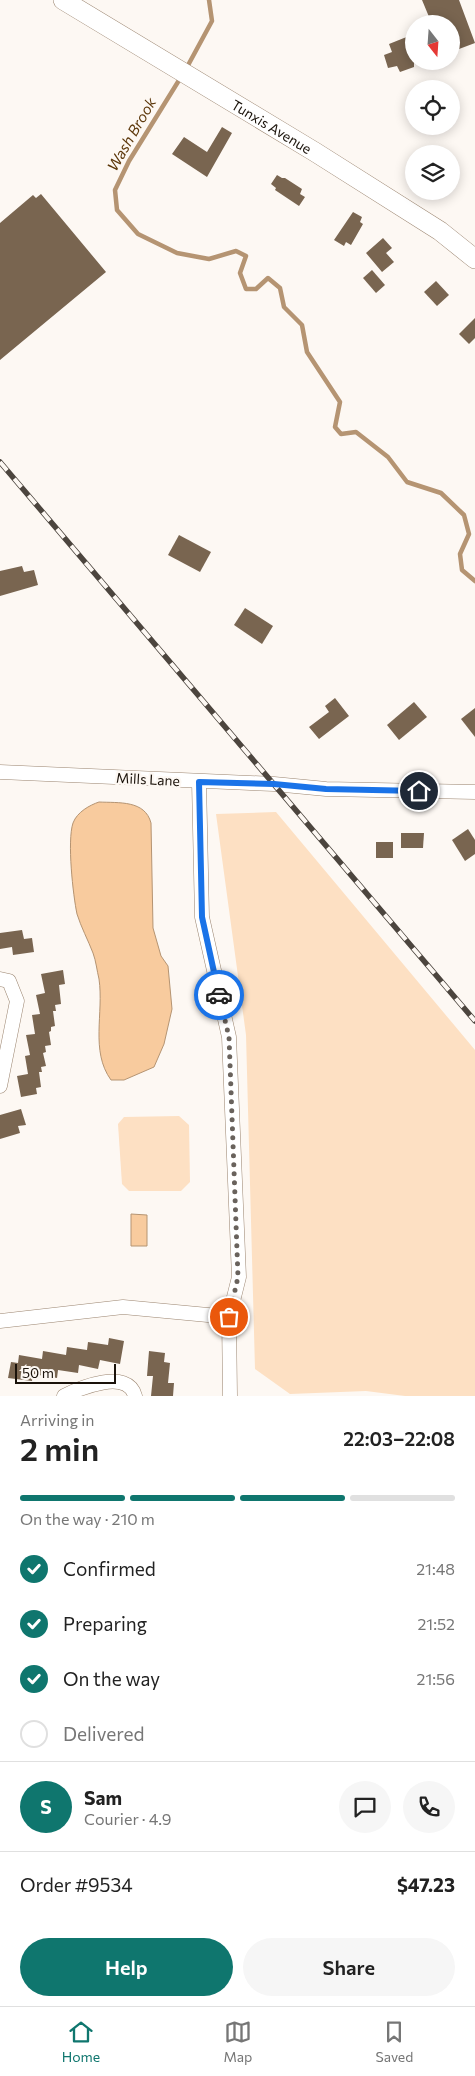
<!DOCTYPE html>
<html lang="en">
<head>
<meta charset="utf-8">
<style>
  body { margin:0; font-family:Commissioner,sans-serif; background:#f6f6f6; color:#222; height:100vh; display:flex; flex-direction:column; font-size:19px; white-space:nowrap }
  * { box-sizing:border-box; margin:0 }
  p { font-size:16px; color:#767676 }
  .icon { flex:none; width:28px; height:28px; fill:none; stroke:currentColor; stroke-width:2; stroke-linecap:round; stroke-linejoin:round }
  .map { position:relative; height:1396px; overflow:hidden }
  .sheet { display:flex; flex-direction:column; background:#fff; flex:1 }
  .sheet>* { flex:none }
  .needle { width:32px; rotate:163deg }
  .fabs { position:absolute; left:405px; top:15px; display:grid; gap:10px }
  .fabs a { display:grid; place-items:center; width:55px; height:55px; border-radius:50%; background:#fff; box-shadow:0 2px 12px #0003; font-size:25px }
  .scale { position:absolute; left:15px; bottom:12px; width:101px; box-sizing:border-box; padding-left:5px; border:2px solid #1a120a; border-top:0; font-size:14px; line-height:18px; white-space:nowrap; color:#1a120a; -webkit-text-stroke:4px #fdf8f3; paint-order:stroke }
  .pin { position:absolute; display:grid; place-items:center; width:42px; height:42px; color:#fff; margin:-21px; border:2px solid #fff; border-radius:50%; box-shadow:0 1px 5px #0007 }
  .courier { position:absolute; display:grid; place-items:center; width:50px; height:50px; margin:-25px; border:4px solid #1a73e8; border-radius:50%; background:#fff; color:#222; box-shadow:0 1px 6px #0007 }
  .head em { font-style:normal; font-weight:600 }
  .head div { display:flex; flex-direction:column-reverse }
  .head { display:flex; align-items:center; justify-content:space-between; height:85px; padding:0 20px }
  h1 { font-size:32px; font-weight:600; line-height:38px }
  .bar { display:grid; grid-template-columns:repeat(4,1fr); gap:8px 5px; align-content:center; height:60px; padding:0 20px }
  .bar i { height:6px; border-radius:4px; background:#e0e0e0 }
  .bar .current { background:#0f766e }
  .bar p { grid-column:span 4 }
  .line { display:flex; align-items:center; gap:12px; padding:0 20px; border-top:1px solid #e0e0e0 }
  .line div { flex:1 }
  .round { display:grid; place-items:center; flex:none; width:52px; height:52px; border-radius:26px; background:#f6f6f6 }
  ol { padding:0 20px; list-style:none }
  li { display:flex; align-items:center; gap:15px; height:55px }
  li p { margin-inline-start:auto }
  li .icon { padding:5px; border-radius:50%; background:#0f766e; color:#fff; stroke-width:4 }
  li:last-child { color:#767676 }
  li i { width:28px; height:28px; border:2px solid #e0e0e0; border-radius:50% }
  .primary-button { display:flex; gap:10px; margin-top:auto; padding:10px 20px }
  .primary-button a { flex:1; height:58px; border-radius:30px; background:#0f766e; color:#fff; font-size:20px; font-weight:600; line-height:58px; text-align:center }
  .primary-button a+a { background:#f6f6f6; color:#222 }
  .tab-bar { display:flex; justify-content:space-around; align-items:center; height:70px; border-top:1px solid #e0e0e0; background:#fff; font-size:14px; color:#767676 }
  .tab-bar a { display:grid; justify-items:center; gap:2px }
  .tab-bar .current { color:#0f766e }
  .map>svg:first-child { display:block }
  .green { fill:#fde0c3 }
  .water { fill:#f8cb9e; stroke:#b59472 }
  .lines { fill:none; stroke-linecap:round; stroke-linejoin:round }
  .stream { stroke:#b59472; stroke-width:4.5 }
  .building { fill:#796550 }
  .street-casing { stroke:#9b8570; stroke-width:15 }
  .secondary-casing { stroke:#9b8570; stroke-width:20 }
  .street { stroke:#fff; stroke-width:14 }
  .secondary { stroke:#fff; stroke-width:19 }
  .rail-casing { stroke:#4c453e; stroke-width:5.5 }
  .rail { stroke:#fdf8f3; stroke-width:4; stroke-dasharray:11; stroke-linecap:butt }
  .done { stroke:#69625c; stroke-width:5; stroke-dasharray:0 9 }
  .route { stroke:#1a73e8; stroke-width:6 }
  .labels { text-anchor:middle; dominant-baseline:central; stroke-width:4.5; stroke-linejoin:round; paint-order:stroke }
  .street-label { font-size:14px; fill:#1a120a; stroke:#fdf8f3 }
  .water-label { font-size:15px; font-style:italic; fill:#5e390c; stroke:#fdf8f3 }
</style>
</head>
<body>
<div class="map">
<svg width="475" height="1396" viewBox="0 0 475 1396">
  <rect width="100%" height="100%" fill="#fdf8f3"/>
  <g class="green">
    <polygon points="276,812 475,1050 475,1396 405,1396 366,1391 290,1394 255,1369 246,1035 216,814"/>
    <polygon points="179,1116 189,1125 190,1182 181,1191 129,1191 122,1184 118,1124 124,1117"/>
  </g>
  <g class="water">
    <path d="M99,802C119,803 145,800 151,823L153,928L161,956L168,966L172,1009L164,1044L154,1067L124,1080H111C90,1051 104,1013 99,979C97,971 96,961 93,953C88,940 81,927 77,914C73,895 67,841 73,823C77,812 90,805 99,802Z"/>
    <polygon points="131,1214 147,1215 147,1246 131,1246"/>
  </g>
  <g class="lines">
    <g class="stream">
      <polyline points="186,69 212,21 209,0"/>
      <polyline points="181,77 129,161 115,190 117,210 138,234 177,253 209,259 236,251 246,256 240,273 246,289 256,289 268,278 280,288 284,307 302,325 307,352 340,402 335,427 341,434 356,432 388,457 407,482 441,493 464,515 469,534 460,554 462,570 475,581"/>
    </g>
  </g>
  <g class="building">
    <polygon points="422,0 459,0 475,43 451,52 451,24 432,24"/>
    <polygon points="414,34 414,67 400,72 397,66 388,68 384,55 392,52 389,44"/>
    <polygon points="222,127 232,133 207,177 172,154 184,137 207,152"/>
    <polygon points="277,175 282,178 285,178 302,189 300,194 305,197 299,206 275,190 276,188 271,184"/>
    <polygon points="41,194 106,272 0,360 0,223 33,195 36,198"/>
    <polygon points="353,212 362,217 360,222 363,224 351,245 346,242 344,246 334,240"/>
    <polygon points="383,238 392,248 386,253 394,262 382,272 366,253"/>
    <polygon points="372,270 385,285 376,293 363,278"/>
    <polygon points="436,281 449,295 437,306 424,292"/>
    <polygon points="475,318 475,338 469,344 459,334"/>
    <polygon points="179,535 211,552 200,572 168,555"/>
    <polygon points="22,566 24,572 34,570 38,585 0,596 0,571"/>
    <polygon points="245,608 273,626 262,644 234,625"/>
    <polygon points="335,698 349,716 319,739 309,727 329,712 325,706"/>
    <polygon points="414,702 427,717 399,740 387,725"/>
    <polygon points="475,708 475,737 461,719"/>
    <polygon points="468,829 475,840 475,854 465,861 452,840"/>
    <polygon points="401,833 424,833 423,848 401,848"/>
    <rect x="376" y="842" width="17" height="16"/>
    <polygon points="22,930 24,939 32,938 34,952 13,955 12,947 0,949 0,933"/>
    <polygon points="63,970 65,984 59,985 61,1004 55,1005 56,1011 53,1011 55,1026 51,1027 51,1031 49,1032 51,1045 45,1046 46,1052 43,1053 46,1066 41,1067 42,1072 39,1072 41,1087 36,1088 37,1094 21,1097 17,1076 28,1074 25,1056 30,1055 26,1035 35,1034 32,1015 40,1014 36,995 45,993 41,974"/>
    <polygon points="21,1109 26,1125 18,1126 20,1133 0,1139 0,1115"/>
    <polygon points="109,1338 124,1341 120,1364 100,1360 98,1369 79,1365 78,1373 58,1370 57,1378 33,1374 32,1381 8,1378 11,1362 18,1363 19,1355 42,1359 43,1351 66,1355 67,1347 87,1350 88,1342 108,1345"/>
    <polygon points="149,1351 165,1353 164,1362 170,1363 168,1383 174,1383 173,1396 151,1396 153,1376 147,1376"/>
  </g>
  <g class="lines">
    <g class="street-casing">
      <g id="street">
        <polyline points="0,772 274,784 326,789 475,792"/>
        <polyline points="199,782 202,917 229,1037 239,1277 229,1317 230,1396"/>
        <polyline points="0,979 9,981 17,1001 0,1086"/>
        <polyline points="0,1321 123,1307 229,1317"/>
        <path d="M64,1396C80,1388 128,1368 135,1396"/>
      </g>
    </g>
    <g class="secondary-casing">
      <g id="secondary">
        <path id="s1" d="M63,0L315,152L440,231L475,259"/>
      </g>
    </g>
    <use href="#street" class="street"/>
    <use href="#secondary" class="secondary"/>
    <g class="rail-casing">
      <polyline id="rail" points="0,462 475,1021"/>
    </g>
    <use href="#rail" class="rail"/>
  </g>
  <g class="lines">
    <polyline class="done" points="219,995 229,1037 238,1277 229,1317"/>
    <polyline class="route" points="219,995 202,917 199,782 274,784 326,789 419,791"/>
  </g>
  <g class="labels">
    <g class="street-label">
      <text stroke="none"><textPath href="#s1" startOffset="244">Tunxis Avenue</textPath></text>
      <text transform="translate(148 779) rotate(3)">Mills Lane</text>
    </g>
    <g class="water-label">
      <text transform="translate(131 134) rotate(-60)">Wash Brook</text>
    </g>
  </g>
</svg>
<div class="fabs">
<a><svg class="needle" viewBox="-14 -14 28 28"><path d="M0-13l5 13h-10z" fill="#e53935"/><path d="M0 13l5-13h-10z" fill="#767676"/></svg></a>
<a><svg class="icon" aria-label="locate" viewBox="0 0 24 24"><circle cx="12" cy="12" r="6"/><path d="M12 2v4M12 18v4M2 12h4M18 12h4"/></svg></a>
<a><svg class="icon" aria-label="layers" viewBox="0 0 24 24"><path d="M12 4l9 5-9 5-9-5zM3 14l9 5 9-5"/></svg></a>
</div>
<div class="scale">50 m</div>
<div class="pin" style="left:229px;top:1317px;background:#ea580c"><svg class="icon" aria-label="bag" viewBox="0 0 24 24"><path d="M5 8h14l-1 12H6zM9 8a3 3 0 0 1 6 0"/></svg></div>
<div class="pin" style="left:419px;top:791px;background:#1f2937"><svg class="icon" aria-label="home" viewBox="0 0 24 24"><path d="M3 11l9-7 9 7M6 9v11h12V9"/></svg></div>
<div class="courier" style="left:219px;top:995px"><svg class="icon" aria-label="car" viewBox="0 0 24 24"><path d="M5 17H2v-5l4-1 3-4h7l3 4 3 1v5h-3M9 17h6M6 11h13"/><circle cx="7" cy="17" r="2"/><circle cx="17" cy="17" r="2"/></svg></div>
</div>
<section class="sheet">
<div class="head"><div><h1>2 min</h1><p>Arriving in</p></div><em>22:03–22:08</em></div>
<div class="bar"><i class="current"></i><i class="current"></i><i class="current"></i><i></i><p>On the way · 210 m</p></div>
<ol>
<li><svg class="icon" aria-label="check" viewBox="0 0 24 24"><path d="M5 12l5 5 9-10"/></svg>Confirmed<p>21:48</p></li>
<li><svg class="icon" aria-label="check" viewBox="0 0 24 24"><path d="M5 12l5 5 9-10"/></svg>Preparing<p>21:52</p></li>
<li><svg class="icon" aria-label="check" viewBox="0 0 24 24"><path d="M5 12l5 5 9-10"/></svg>On the way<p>21:56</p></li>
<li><i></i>Delivered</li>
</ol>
<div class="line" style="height:90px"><b class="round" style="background:#0f766e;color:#fff">S</b><div><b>Sam</b><p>Courier · 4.9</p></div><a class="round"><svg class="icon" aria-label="chat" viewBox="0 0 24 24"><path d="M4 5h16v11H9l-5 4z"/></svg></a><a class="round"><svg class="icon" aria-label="phone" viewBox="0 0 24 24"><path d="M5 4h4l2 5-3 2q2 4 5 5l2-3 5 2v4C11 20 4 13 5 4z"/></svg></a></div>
<div class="line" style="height:65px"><div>Order #9534</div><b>$47.23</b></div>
<div class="primary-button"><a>Help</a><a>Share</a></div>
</section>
<nav class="tab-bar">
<a class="current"><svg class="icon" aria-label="home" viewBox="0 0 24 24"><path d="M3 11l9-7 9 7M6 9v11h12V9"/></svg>Home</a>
<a><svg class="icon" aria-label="map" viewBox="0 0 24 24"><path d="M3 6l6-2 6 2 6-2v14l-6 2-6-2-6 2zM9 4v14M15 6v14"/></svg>Map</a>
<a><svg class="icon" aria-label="saved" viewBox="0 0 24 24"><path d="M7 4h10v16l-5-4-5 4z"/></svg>Saved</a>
</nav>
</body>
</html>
